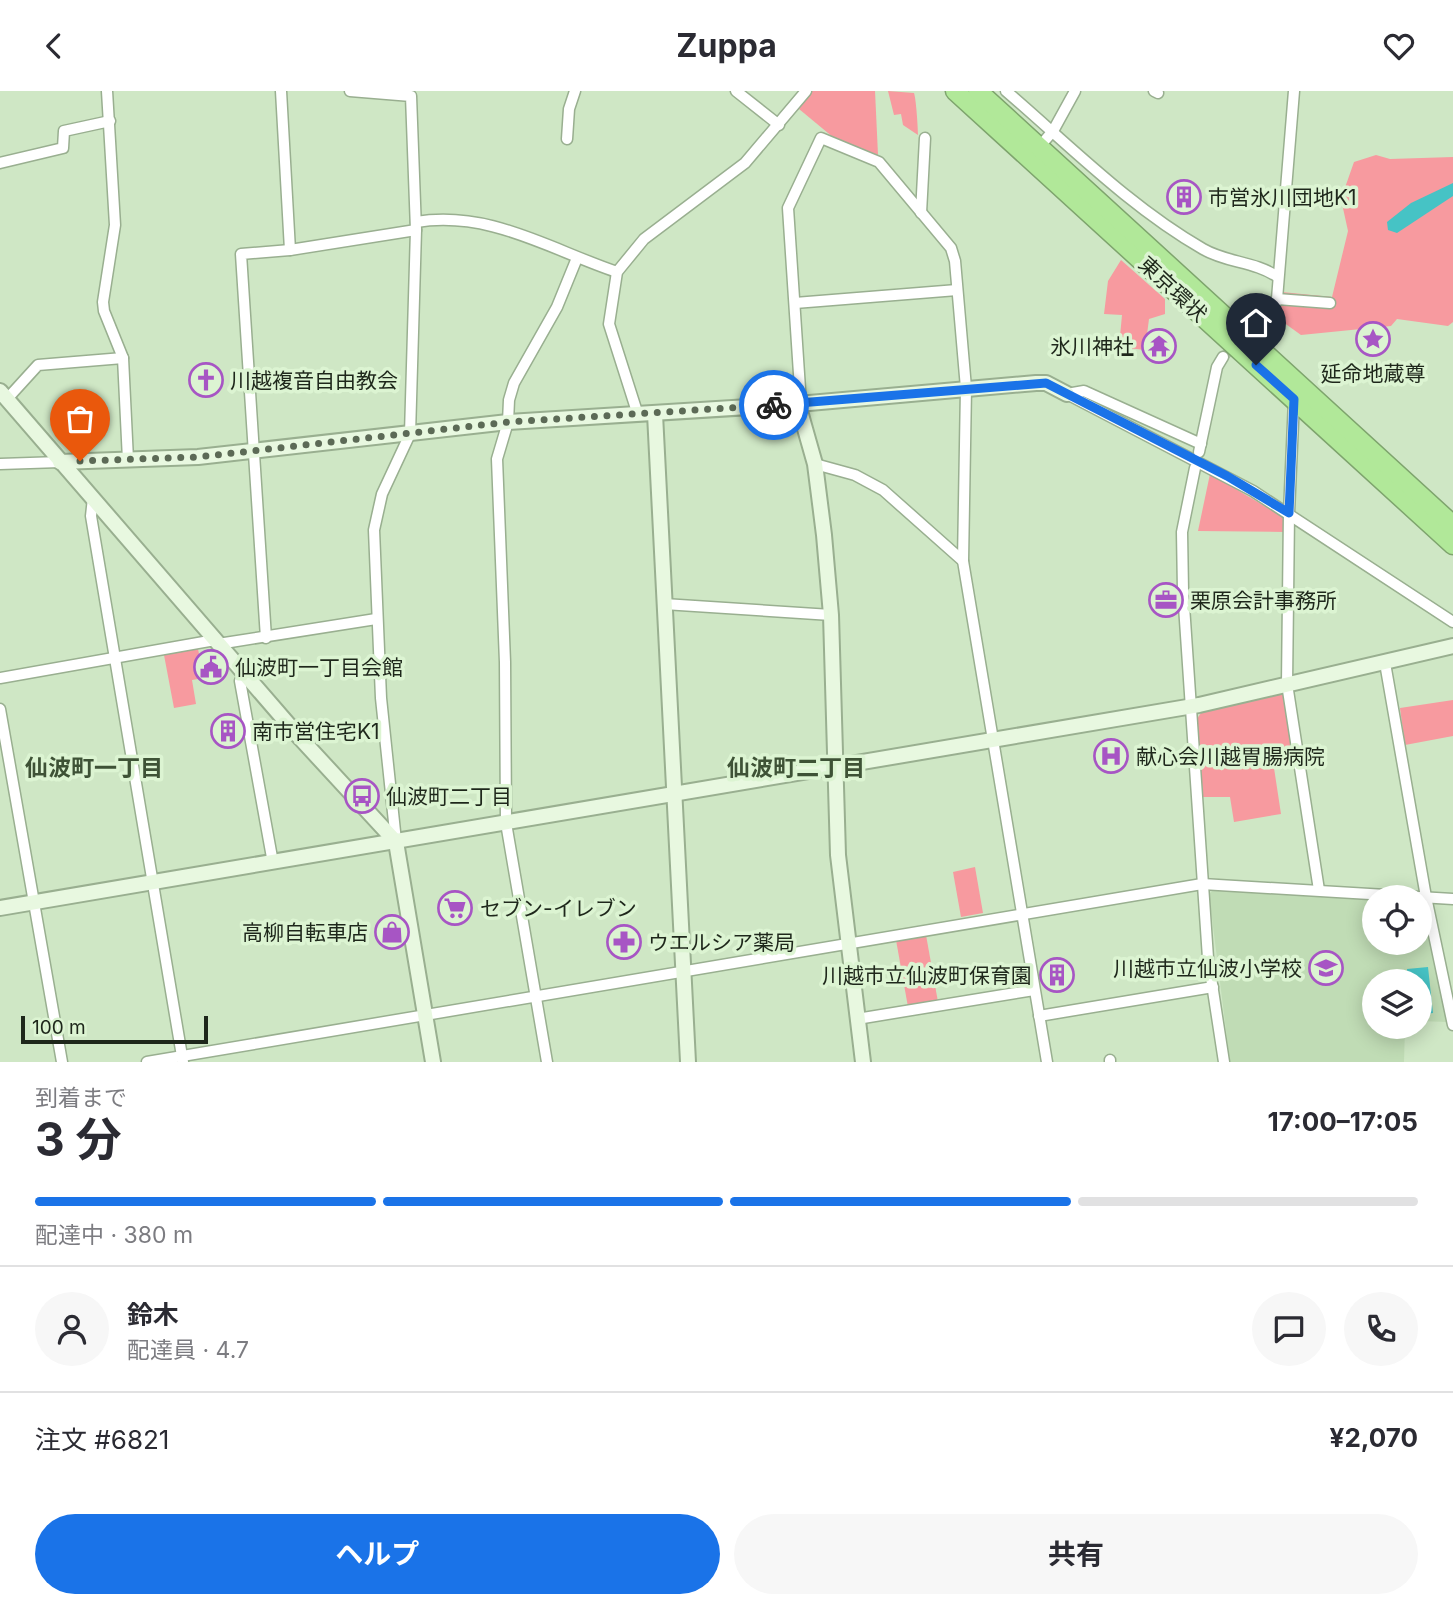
<!DOCTYPE html>
<html lang="ja">
<head>
<meta charset="utf-8">
<style>
  body { margin:0; font-family:Inter,"Noto Sans JP",sans-serif; background:#f7f7f7; color:#2b2b33; height:100vh; display:flex; flex-direction:column; font-size:26px; white-space:nowrap }
  * { box-sizing:border-box; margin:0 }
  p { font-size:23px; color:#7c7c81 }
  .icon { flex:none; width:38px; height:38px; fill:none; stroke:currentColor; stroke-width:2; stroke-linecap:round; stroke-linejoin:round }
  .map { position:relative; height:971px; overflow:hidden }
  .panel { display:flex; flex-direction:column; background:#fff; flex:1 }
  .panel>* { flex:none }
  .buttons { position:absolute; left:1362px; top:794px; display:grid; gap:14px }
  .buttons a { display:grid; place-items:center; width:70px; height:70px; border-radius:50%; background:#fff; box-shadow:0 4px 18px #0003; font-size:35px }
  .scale { position:absolute; left:21px; bottom:18px; width:187px; box-sizing:border-box; padding-left:7px; border:4px solid #1e271b; border-top:0; font-size:19px; line-height:24px; white-space:nowrap; color:#1e271b; -webkit-text-stroke:5px #dcf4d2; paint-order:stroke }
  .pin { position:absolute; display:grid; place-items:center; width:60px; height:60px; color:#fff; margin:-72px -30px; border-radius:50% 50% 50% 0; rotate:-45deg; box-shadow:0 0 7px #0007 }
  .pin .icon { rotate:45deg }
  .courier { position:absolute; display:grid; place-items:center; width:70px; height:70px; margin:-35px; border:5px solid #1a73e8; border-radius:50%; background:#fff; color:#222; box-shadow:0 2px 9px #0007 }
  .headline em { font-style:normal; font-weight:700 }
  .headline div { display:flex; flex-direction:column-reverse }
  .headline { display:flex; align-items:center; justify-content:space-between; height:119px; padding:0 35px }
  h1 { font-size:46px; font-weight:700; line-height:52px }
  .bar { display:grid; grid-template-columns:repeat(4,1fr); gap:10px 7px; align-content:center; height:84px; padding:0 35px }
  .bar i { height:9px; border-radius:5px; background:#e1e1e2 }
  .bar .on { background:#1a73e8 }
  .bar p { grid-column:span 4 }
  .line { display:flex; align-items:center; gap:18px; padding:0 35px; border-top:2px solid #e1e1e2 }
  .line div { flex:1 }
  .round { display:grid; place-items:center; flex:none; width:74px; height:74px; border-radius:37px; background:#f7f7f7 }
  .primary-button { display:flex; gap:14px; margin-top:auto; padding:14px 35px }
  .primary-button a { flex:1; height:80px; border-radius:42px; background:#1a73e8; color:#fff; font-size:28px; font-weight:700; line-height:80px; text-align:center }
  .primary-button a+a { background:#f7f7f7; color:#2b2b33 }
  header { display:flex; justify-content:space-between; align-items:center; height:91px; padding:0 35px; background:#fff; font-size:32px; font-weight:700 }
  .map>svg:first-child { display:block }
  .built { fill:#c0dcb5 }
  .green { fill:#f79a9f }
  .water { fill:#46c3c5 }
  .lines { fill:none; stroke-linecap:round; stroke-linejoin:round }
  .street-tunnel { stroke:#acc1a3; stroke-width:10; stroke-dasharray:10 5; stroke-linecap:butt }
  .street-casing { stroke:#99af90; stroke-width:13 }
  .secondary-casing { stroke:#99af90; stroke-width:18 }
  .highway-casing { stroke:#7ea46d; stroke-width:21 }
  .street { stroke:#fff; stroke-width:10 }
  .secondary { stroke:#e8f8e0; stroke-width:14 }
  .highway { stroke:#b1e899; stroke-width:18 }
  .done { stroke:#5c6a56; stroke-width:7; stroke-dasharray:0 12.6 }
  .route { stroke:#1a73e8; stroke-width:9 }
  .labels { text-anchor:middle; dominant-baseline:central; stroke-width:7; stroke-linejoin:round; paint-order:stroke }
  .poi-label { font-size:21px; fill:#1e271b; stroke:#dcf4d2; text-anchor:start }
  .street-label { font-size:21px; fill:#1e271b; stroke:#dcf4d2 }
  .neighbourhood-label { font-size:23px; font-weight:bold; fill:#3e5236; stroke:#dcf4d2 }
</style>
</head>
<body>
<header><svg class="icon" aria-label="back" viewBox="0 0 24 24"><path d="M15 5l-7 7 7 7"/></svg>Zuppa<svg class="icon" aria-label="heart" viewBox="0 0 24 24"><path d="M12 20l-8-8c-3-5 5-10 8-4 3-6 11-1 8 4z"/></svg></header>
<div class="map">
<svg width="1453" height="971" viewBox="0 0 1453 971">
  <rect width="100%" height="100%" fill="#cfe7c5"/>
  <polygon class="built" points="1215,797 1374,808 1374,852 1419,852 1419,814 1423,817 1447,931 1419,930 1419,891 1374,891 1374,936 1405,936 1404,971 1230,971 1209,803"/>
  <g class="green">
    <polygon points="812,0 875,0 878,64 834,47 799,18"/>
    <path d="M888,0L914,2C916,7 918,36 918,44L903,34L901,23L894,24Z"/>
    <polygon points="1376,64 1390,68 1453,66 1453,231 1448,235 1397,228 1391,235 1301,244 1276,226 1282,201 1332,206 1348,140 1341,108 1354,71"/>
    <polygon points="1121,169 1165,208 1165,223 1149,228 1145,259 1119,256 1122,224 1104,223 1108,190"/>
    <polygon points="1210,383 1285,427 1285,441 1198,440"/>
    <polygon points="198,558 204,587 192,589 196,613 174,617 164,564"/>
    <polygon points="1284,601 1296,673 1274,677 1281,723 1234,731 1230,706 1203,706 1197,628 1202,620"/>
    <polygon points="1453,609 1453,645 1405,654 1400,617"/>
    <polygon points="975,776 983,822 961,826 953,781"/>
    <polygon points="926,844 938,911 908,916 896,849"/>
  </g>
  <g class="water">
    <polygon points="1453,92 1453,105 1397,142 1388,139 1387,131 1411,112"/>
    <polygon points="1428,876 1433,922 1419,924 1419,891 1408,891 1407,878"/>
  </g>
  <g class="lines">
    <polyline class="street-tunnel" points="1223,266 1262,231"/>
    <g class="street-casing">
      <g id="street">
        <polyline points="107,0 115,134 103,211 104,220 123,267 128,369"/>
        <polyline points="281,0 290,159"/>
        <polyline points="350,0 411,5 416,139 410,343 382,403 374,439 381,607 396,750"/>
        <polyline points="736,0 779,34"/>
        <path d="M1006,0C1069,54 1130,116 1203,158C1227,172 1254,170 1278,186"/>
        <polyline points="1154,0 1158,2"/>
        <polyline points="567,48 569,18 575,0"/>
        <polyline points="1040,55 1053,40 1075,0"/>
        <polyline points="0,72 63,57 64,40 110,30"/>
        <polyline points="921,122 925,47"/>
        <path d="M416,131C489,119 549,158 617,181"/>
        <polyline points="1277,208 1330,212"/>
        <polyline points="795,212 957,199"/>
        <polyline points="1262,231 1274,217 1277,208 1294,0"/>
        <polyline points="1067,303 1253,400 1453,531"/>
        <polyline points="1067,303 1084,300 1201,353"/>
        <polyline points="7,308 38,274 123,267"/>
        <polyline points="1294,309 1289,422 1287,593 1319,799"/>
        <polyline points="801,313 788,117 821,47 879,71 951,157 955,170 966,297 963,470 1047,971"/>
        <polyline points="638,324 609,233 617,181 644,148 745,72 806,0"/>
        <polyline points="1199,361 1217,276 1223,266"/>
        <polyline points="0,373 60,371"/>
        <polyline points="815,373 855,384 883,399 963,470"/>
        <polyline points="1195,377 1182,441 1183,500 1208,867 1224,971"/>
        <polyline points="93,407 91,425 183,971"/>
        <polyline points="664,513 831,524"/>
        <polyline points="266,547 241,163 290,159 416,139"/>
        <polyline points="218,553 376,528"/>
        <polyline points="1385,572 1426,806 1453,934"/>
        <polyline points="244,582 240,590 273,772"/>
        <polyline points="0,587 215,549"/>
        <polyline points="0,618 62,971"/>
        <polyline points="1039,925 1213,896"/>
        <polyline points="857,928 1034,899"/>
        <polyline points="1110,969 1110,971"/>
        <polyline points="147,971 1202,793 1453,808"/>
        <polyline points="547,971 506,732 505,571 497,368 508,331 509,309 514,292 557,216 577,167"/>
      </g>
    </g>
    <g class="secondary-casing">
      <g id="secondary">
        <polyline points="0,300 301,648 396,751 433,971"/>
        <polyline points="798,313 815,373 824,444 831,524 838,764 863,971"/>
        <polyline points="655,323 688,971"/>
        <polyline points="60,371 198,366 508,331 798,313 1036,292 1046,292 1067,303"/>
        <polyline points="0,817 1199,614 1453,555"/>
      </g>
    </g>
    <g class="highway-casing">
      <g id="highway">
        <polyline points="955,0 1453,454"/>
        <polyline points="978,0 1453,434"/>
      </g>
    </g>
    <use href="#street" class="street"/>
    <use href="#secondary" class="secondary"/>
    <use href="#highway" class="highway"/>
  </g>
  <g class="lines">
    <polyline class="done" points="80,370 198,366 509,331 774,314"/>
    <polyline class="route" points="774,314 1046,292 1227,385 1289,422 1294,308 1256,274"/>
  </g>
  <defs>
    <g id="building-ring" transform="scale(1.75)"><circle r="9.5" fill="#dcf4d2" stroke="#a755c4" stroke-width="1.5"/><path d="M-4-6H4V6H1V3H-1V6H-4ZM-2.5-4.3h1.7v1.8h-1.7ZM.8-4.3h1.7v1.8H.8ZM-2.5-1h1.7V.8h-1.7ZM.8-1h1.7V.8H.8Z" fill="#a755c4"/></g>
    <g id="sight-ring" transform="scale(1.75)"><circle r="9.5" fill="#dcf4d2" stroke="#a755c4" stroke-width="1.5"/><path d="M0-6L1.8-2.2L6-1.7L2.9 1.2L3.7 5.4L0 3.3L-3.7 5.4L-2.9 1.2L-6-1.7L-1.8-2.2Z" fill="#a755c4"/></g>
    <g id="temple-ring" transform="scale(1.75)"><circle r="9.5" fill="#dcf4d2" stroke="#a755c4" stroke-width="1.5"/><path d="M0-6L5-2H3V0L6.5 2.5H4V6H1.5V3h-3V6H-4V2.5H-6.5L-3 0V-2H-5Z" fill="#a755c4"/></g>
    <g id="church-ring" transform="scale(1.75)"><circle r="9.5" fill="#dcf4d2" stroke="#a755c4" stroke-width="1.5"/><path d="M-1.2-6h2.4v3.5h3.3v2.4h-3.3V6h-2.4V-.1h-3.3v-2.4h3.3Z" fill="#a755c4"/></g>
    <g id="office-ring" transform="scale(1.75)"><circle r="9.5" fill="#dcf4d2" stroke="#a755c4" stroke-width="1.5"/><path d="M-6-3h4V-5.5h4V-3h4V5H-6ZM-1-4.5V-3h2v-1.5ZM-6 0V1H6V0Z" fill="#a755c4"/></g>
    <g id="civic-ring" transform="scale(1.75)"><circle r="9.5" fill="#dcf4d2" stroke="#a755c4" stroke-width="1.5"/><path d="M-.6-6.5H3V-4.5H.6V-3L4-1V1h2V6H-6V1h2V-1L-.6-3ZM-1.2 2.5V6h2.4V2.5Z" fill="#a755c4"/></g>
    <g id="hospital-ring" transform="scale(1.75)"><circle r="9.5" fill="#dcf4d2" stroke="#a755c4" stroke-width="1.5"/><path d="M-5-5h3v3.5h4V-5h3V5h-3V1.5h-4V5h-3Z" fill="#a755c4"/></g>
    <g id="bus-ring" transform="scale(1.75)"><circle r="9.5" fill="#dcf4d2" stroke="#a755c4" stroke-width="1.5"/><path d="M-5-6H5V4H4V6H2V4H-2V6H-4V4H-5ZM-3.5-4V0h7V-4ZM-3.5 1.2v1.5H-2V1.2ZM2 1.2v1.5H3.5V1.2Z" fill="#a755c4"/></g>
    <g id="supermarket-ring" transform="scale(1.75)"><circle r="9.5" fill="#dcf4d2" stroke="#a755c4" stroke-width="1.5"/><path d="M-6-5.5h2.5l.6 2H6L4.5 2H-2.5L-4.4-4H-6ZM-1.5 3.2a1.3 1.3 0 1 0 .1 0ZM3 3.2a1.3 1.3 0 1 0 .1 0Z" fill="#a755c4"/></g>
    <g id="shop-ring" transform="scale(1.75)"><circle r="9.5" fill="#dcf4d2" stroke="#a755c4" stroke-width="1.5"/><path d="M-5-2.5h2.3a2.7 3.5 0 0 1 5.4 0H5L5.5 6h-11ZM-1.5-2.5h3a1.5 2.3 0 0 0-3 0Z" fill="#a755c4"/></g>
    <g id="pharmacy-ring" transform="scale(1.75)"><circle r="9.5" fill="#dcf4d2" stroke="#a755c4" stroke-width="1.5"/><path d="M-2-6h4v4h4v4h-4v4h-4v-4h-4v-4h4Z" fill="#a755c4"/></g>
    <g id="school-ring" transform="scale(1.75)"><circle r="9.5" fill="#dcf4d2" stroke="#a755c4" stroke-width="1.5"/><path d="M0-5L7-2L0 1L-7-2ZM-4 1L0 2.5L4 1V4Q0 6-4 4Z" fill="#a755c4"/></g>
  </defs>
  <g fill-rule="evenodd">
    <use href="#building-ring" x="1184" y="106"/>
    <use href="#sight-ring" x="1373" y="248"/>
    <use href="#temple-ring" x="1159" y="255"/>
    <use href="#church-ring" x="206" y="289"/>
    <use href="#office-ring" x="1166" y="509"/>
    <use href="#civic-ring" x="211" y="576"/>
    <use href="#building-ring" x="228" y="640"/>
    <use href="#hospital-ring" x="1111" y="665"/>
    <use href="#bus-ring" x="362" y="705"/>
    <use href="#supermarket-ring" x="455" y="817"/>
    <use href="#shop-ring" x="392" y="841"/>
    <use href="#pharmacy-ring" x="624" y="851"/>
    <use href="#school-ring" x="1326" y="877"/>
    <use href="#building-ring" x="1057" y="884"/>
  </g>
  <g class="labels">
    <g class="poi-label">
      <text x="1208" y="106">市営氷川団地K1</text>
      <text x="1134" y="255" text-anchor="end">氷川神社</text>
      <text x="1373" y="282" text-anchor="middle">延命地蔵尊</text>
      <text x="230" y="289">川越複音自由教会</text>
      <text x="1190" y="509">栗原会計事務所</text>
      <text x="235" y="576">仙波町一丁目会館</text>
      <text x="252" y="640">南市営住宅K1</text>
      <text x="1136" y="665">献心会川越胃腸病院</text>
      <text x="386" y="705">仙波町二丁目</text>
      <text x="480" y="817">セブン-イレブン</text>
      <text x="368" y="841" text-anchor="end">高柳自転車店</text>
      <text x="648" y="851">ウエルシア薬局</text>
      <text x="1302" y="877" text-anchor="end">川越市立仙波小学校</text>
      <text x="1032" y="884" text-anchor="end">川越市立仙波町保育園</text>
    </g>
    <g class="street-label">
      <text transform="translate(1173 198) rotate(43)">東京環状</text>
    </g>
    <g class="neighbourhood-label">
      <text x="94" y="677">仙波町一丁目</text>
      <text x="796" y="677">仙波町二丁目</text>
    </g>
  </g>
</svg>
<div class="buttons">
<a><svg class="icon" aria-label="locate" viewBox="0 0 24 24"><circle cx="12" cy="12" r="6"/><path d="M12 2v4M12 18v4M2 12h4M18 12h4"/></svg></a>
<a><svg class="icon" aria-label="layers" viewBox="0 0 24 24"><path d="M12 4l9 5-9 5-9-5zM3 14l9 5 9-5"/></svg></a>
</div>
<div class="scale">100 m</div>
<div class="pin" style="left:80px;top:370px;background:#ea580c"><svg class="icon" aria-label="bag" viewBox="0 0 24 24"><path d="M5 8h14l-1 12H6zM9 8a3 3 0 0 1 6 0"/></svg></div>
<div class="pin" style="left:1256px;top:274px;background:#1f2937"><svg class="icon" aria-label="home" viewBox="0 0 24 24"><path d="M3 11l9-7 9 7M6 9v11h12V9"/></svg></div>
<div class="courier" style="left:774px;top:314px"><svg class="icon" aria-label="bike" viewBox="0 0 24 24"><circle cx="6" cy="16" r="4"/><circle cx="18" cy="16" r="4"/><path d="M6 16l4-8h5l3 8M10 8l3 8H6M13 5h3"/></svg></div>
</div>
<section class="panel">
<div class="headline"><div><h1>3 分</h1><p>到着まで</p></div><em>17:00–17:05</em></div>
<div class="bar"><i class="on"></i><i class="on"></i><i class="on"></i><i></i><p>配達中 · 380 m</p></div>
<div class="line" style="height:126px"><a class="round"><svg class="icon" aria-label="person" viewBox="0 0 24 24"><circle cx="12" cy="8" r="4"/><path d="M4 21q1-7 8-7t8 7"/></svg></a><div><b>鈴木</b><p>配達員 · 4.7</p></div><a class="round"><svg class="icon" aria-label="chat" viewBox="0 0 24 24"><path d="M4 5h16v11H9l-5 4z"/></svg></a><a class="round"><svg class="icon" aria-label="phone" viewBox="0 0 24 24"><path d="M5 4h4l2 5-3 2q2 4 5 5l2-3 5 2v4C11 20 4 13 5 4z"/></svg></a></div>
<div class="line" style="height:91px"><div>注文 #6821</div><b>¥2,070</b></div>
<div class="primary-button"><a>ヘルプ</a><a>共有</a></div>
</section>
</body>
</html>
